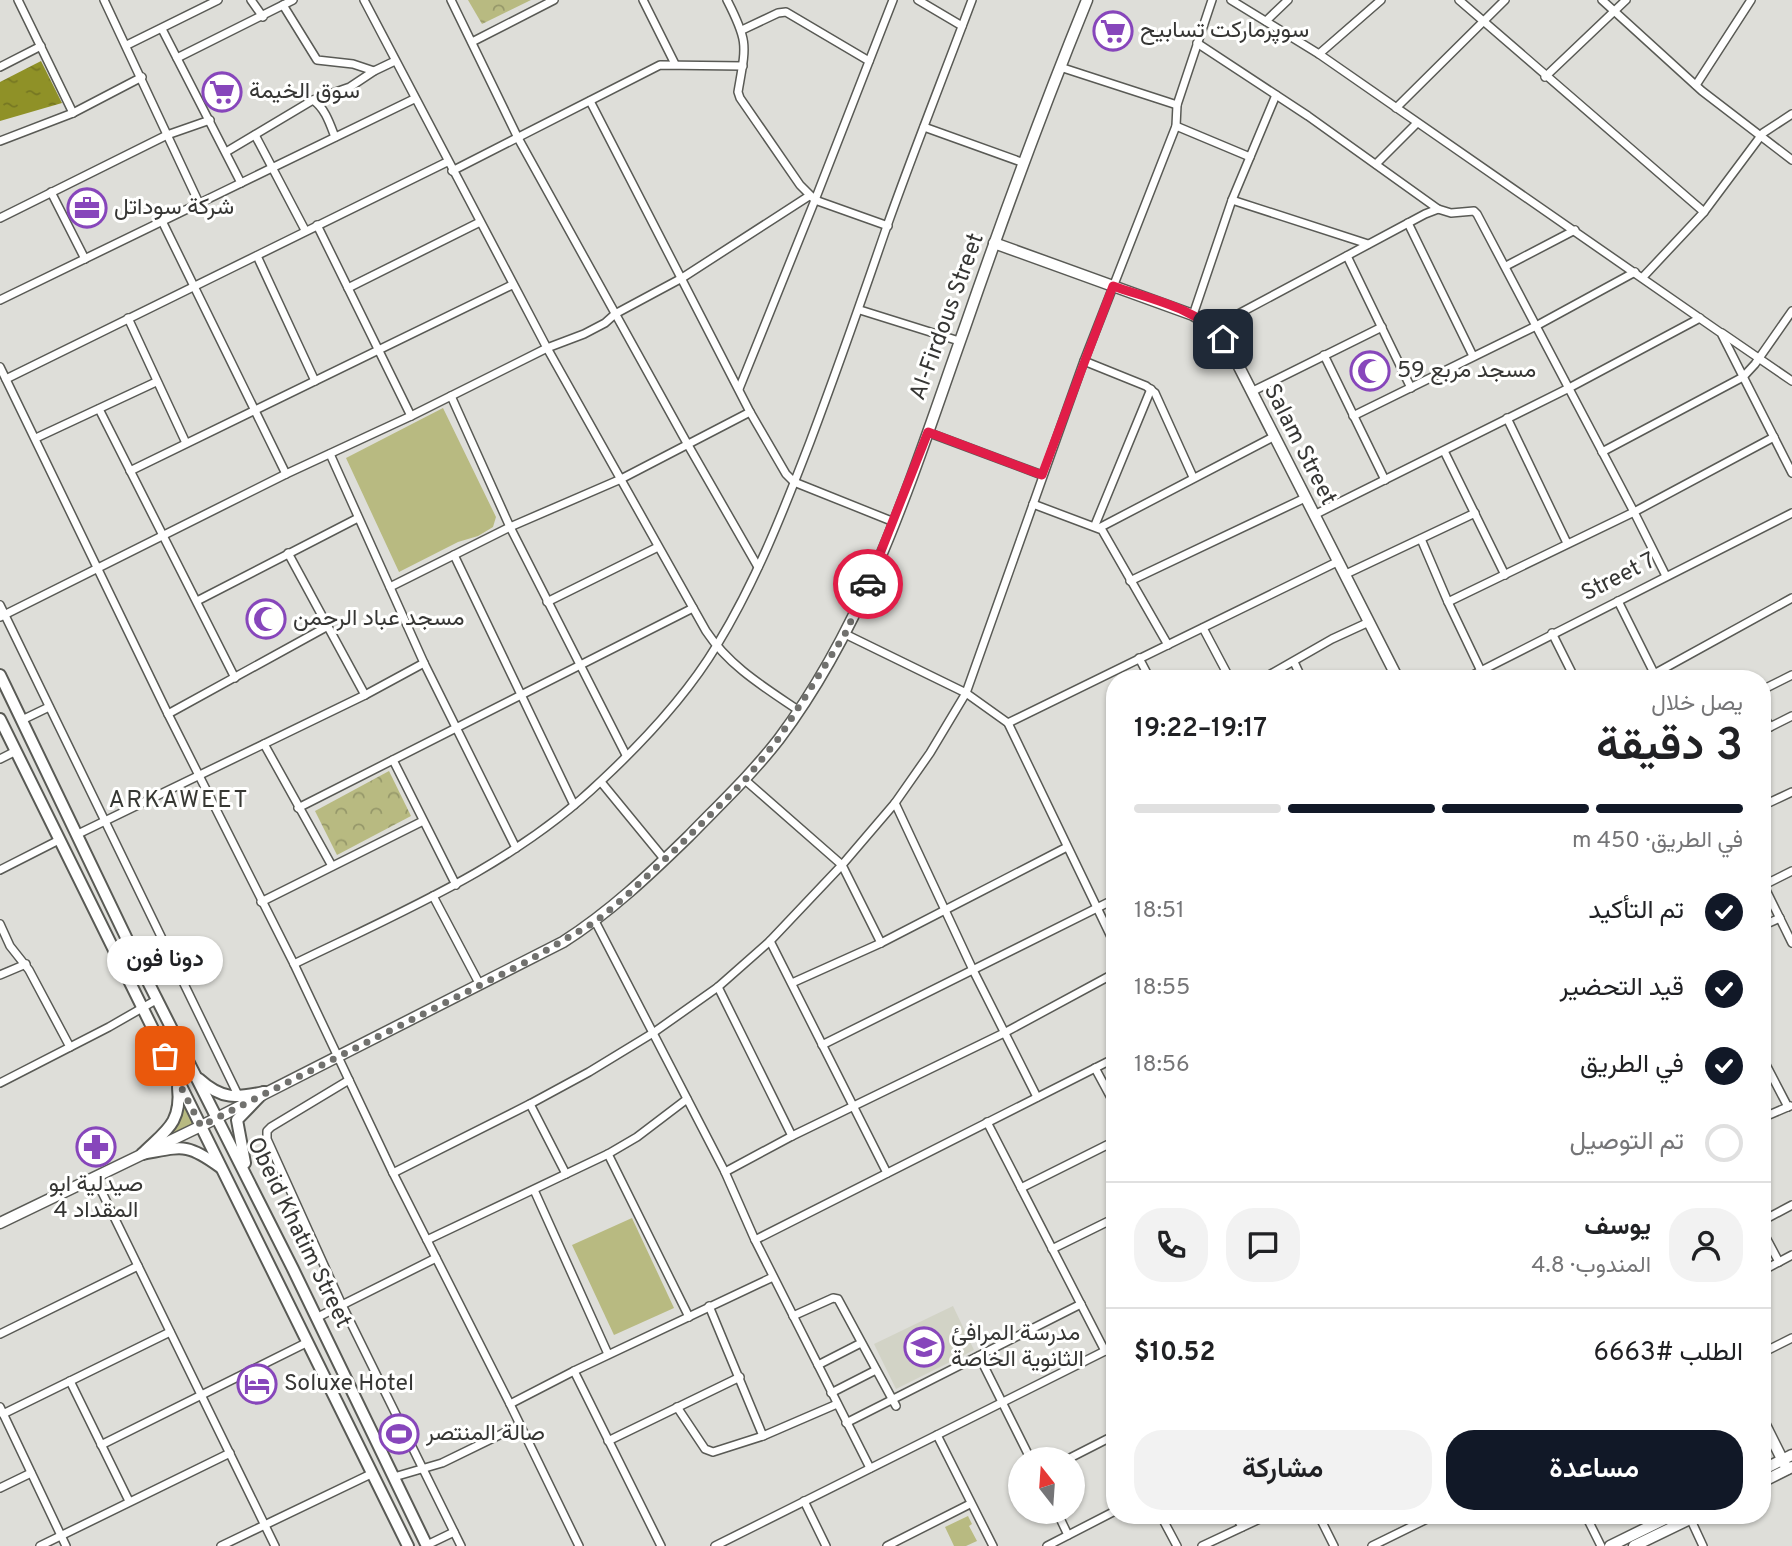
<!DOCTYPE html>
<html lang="ar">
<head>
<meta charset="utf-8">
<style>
  body { margin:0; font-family:Overpass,Vazirmatn,sans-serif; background:#f2f2f2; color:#202124; direction:rtl; height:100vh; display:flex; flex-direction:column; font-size:26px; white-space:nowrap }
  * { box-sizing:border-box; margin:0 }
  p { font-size:23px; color:#757577 }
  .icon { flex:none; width:38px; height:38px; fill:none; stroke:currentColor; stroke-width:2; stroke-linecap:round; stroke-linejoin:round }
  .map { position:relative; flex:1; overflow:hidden; direction:ltr }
  .panel { position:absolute; left:1106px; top:670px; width:665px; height:854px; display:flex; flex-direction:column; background:#fff; border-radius:28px; box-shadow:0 2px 5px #0004; direction:rtl }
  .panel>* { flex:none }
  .needle { width:46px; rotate:343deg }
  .controls { position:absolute; left:1008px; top:1447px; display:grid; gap:14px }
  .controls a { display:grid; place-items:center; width:77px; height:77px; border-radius:50%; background:#fff; box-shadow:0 2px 5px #0004; font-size:35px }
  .pin { position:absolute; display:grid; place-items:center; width:60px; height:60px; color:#fff; margin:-30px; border-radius:14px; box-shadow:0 4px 10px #0006 }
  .courier { position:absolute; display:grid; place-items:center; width:70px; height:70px; margin:-35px; border:5px solid #e11d48; border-radius:50%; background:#fff; color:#222; box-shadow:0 2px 9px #0007 }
  .bubble { position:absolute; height:49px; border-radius:24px; background:#fff; box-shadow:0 2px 5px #0004; font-size:23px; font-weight:600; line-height:49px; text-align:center; direction:rtl }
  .head em { font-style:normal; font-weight:600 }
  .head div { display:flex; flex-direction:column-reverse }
  .head { display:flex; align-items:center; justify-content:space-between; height:119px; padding:0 28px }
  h1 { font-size:46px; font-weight:600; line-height:52px }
  .bar { display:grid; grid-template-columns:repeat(4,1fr); gap:10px 7px; align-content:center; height:84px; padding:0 28px }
  .bar i { height:9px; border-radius:5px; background:#e0e0e0 }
  .bar .active { background:#111827 }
  .bar p { grid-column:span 4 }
  .line { display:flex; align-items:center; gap:18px; padding:0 28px; border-top:2px solid #e0e0e0 }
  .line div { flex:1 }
  .round { display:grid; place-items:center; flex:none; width:74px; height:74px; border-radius:28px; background:#f2f2f2 }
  ol { padding:0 28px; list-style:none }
  li { display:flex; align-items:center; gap:21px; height:77px }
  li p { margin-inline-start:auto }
  li .icon { padding:7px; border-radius:50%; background:#111827; color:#fff; stroke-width:4 }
  li:last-child { color:#757577 }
  li i { width:38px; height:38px; border:4px solid #e0e0e0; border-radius:50% }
  .primary-button { display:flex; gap:14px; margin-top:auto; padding:14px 28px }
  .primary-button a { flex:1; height:80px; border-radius:28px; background:#111827; color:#fff; font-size:28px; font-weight:600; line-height:80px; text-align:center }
  .primary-button a+a { background:#f2f2f2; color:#202124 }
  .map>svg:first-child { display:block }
  .built { fill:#d2d3c6 }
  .grass { fill:#b8ba81 }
  .park { fill:url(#park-crowns) }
  .water { fill:url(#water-ripples) }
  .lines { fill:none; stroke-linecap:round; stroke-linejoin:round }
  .street-casing { stroke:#595a55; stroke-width:10 }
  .secondary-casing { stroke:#595a55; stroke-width:13 }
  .primary-casing { stroke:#595a55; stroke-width:14 }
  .street { stroke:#fff; stroke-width:7 }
  .secondary { stroke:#fff; stroke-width:10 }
  .primary { stroke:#fff; stroke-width:10 }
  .done { stroke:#71716e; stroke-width:7; stroke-dasharray:0 12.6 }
  .route { stroke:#e11d48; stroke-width:9 }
  .labels { text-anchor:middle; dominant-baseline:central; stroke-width:6; stroke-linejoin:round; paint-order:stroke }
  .poi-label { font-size:23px; fill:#363634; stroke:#fffffe; text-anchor:start }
  .street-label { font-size:23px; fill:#363634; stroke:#fffffe }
  .neighbourhood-label { font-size:24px; letter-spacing:2px; fill:#373833; stroke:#fffffe }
</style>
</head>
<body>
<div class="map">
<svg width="1792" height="1546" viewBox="0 0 1792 1546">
  <defs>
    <pattern id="park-crowns" width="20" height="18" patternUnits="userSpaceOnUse" patternTransform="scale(1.75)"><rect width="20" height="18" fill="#b8ba81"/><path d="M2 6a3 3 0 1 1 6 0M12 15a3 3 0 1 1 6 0" fill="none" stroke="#96986a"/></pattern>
    <pattern id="water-ripples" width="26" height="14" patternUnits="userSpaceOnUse" patternTransform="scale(1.75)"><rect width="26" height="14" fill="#8f9127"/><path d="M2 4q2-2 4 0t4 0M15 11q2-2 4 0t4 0" fill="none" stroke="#767722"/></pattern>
  </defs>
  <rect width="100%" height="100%" fill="#deded9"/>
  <polygon class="built" points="953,1306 974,1350 896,1389 874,1344"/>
  <g class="grass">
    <polygon points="443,408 496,517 493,527 478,536 458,542 399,572 346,458"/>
    <polygon points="185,1103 196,1125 159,1144 182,1111"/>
    <polygon points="632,1218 674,1308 614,1335 572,1245"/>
    <polygon points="968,1516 972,1524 969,1526 977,1541 966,1546 954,1546 945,1527"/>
  </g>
  <g class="park">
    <polygon points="468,0 531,0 482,24"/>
    <polygon points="389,771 411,816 337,855 315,811"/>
  </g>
  <polygon class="water" points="41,61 62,103 0,121 0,82"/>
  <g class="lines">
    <g class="street-casing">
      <g id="street">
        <polyline points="18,0 73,113"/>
        <polyline points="104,0 199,203"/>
        <polyline points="251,0 263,17"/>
        <path d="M364,0L547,348L706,631C729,666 764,687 798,710"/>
        <polyline points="451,0 518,138 688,445 758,567"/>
        <polyline points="643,0 675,64"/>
        <path d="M727,0C749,43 746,45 738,92L740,98L800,185L815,200L893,0"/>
        <polyline points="918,0 962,26"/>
        <polyline points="1231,0 1319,54 1721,333 1792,473"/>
        <polyline points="1459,0 1704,212"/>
        <polyline points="1602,0 1702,91 1792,160"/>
        <polyline points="283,5 317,60 353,64 374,71"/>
        <polyline points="1266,21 1288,0"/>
        <polyline points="162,29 241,183"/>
        <polyline points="742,30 778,13 786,12 869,61"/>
        <polyline points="472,42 554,0"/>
        <polyline points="1197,43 1308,116 1438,209"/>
        <polyline points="127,45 218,0"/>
        <polyline points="1319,54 1381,0"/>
        <polyline points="177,58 293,0"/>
        <polyline points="0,67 41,46"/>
        <polyline points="1060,67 1177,105"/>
        <polyline points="1545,77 1626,0"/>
        <polyline points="1696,85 1751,0"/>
        <path d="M313,100C325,108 330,124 335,137"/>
        <polyline points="590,101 750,412 786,474 794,482 894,522"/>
        <polyline points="1396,108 1505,0"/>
        <polyline points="1176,126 1250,157"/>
        <polyline points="924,127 1024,163"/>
        <polyline points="255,135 305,230"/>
        <polyline points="0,141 73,113 142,77"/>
        <polyline points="226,152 313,100 350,87 374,71 395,61"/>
        <polyline points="1376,164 1417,123"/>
        <polyline points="452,171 660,65 743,66"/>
        <polyline points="51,192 85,259"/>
        <polyline points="1232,200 1368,244"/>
        <polyline points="0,218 167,135 210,120"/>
        <polyline points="162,221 286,474"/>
        <polyline points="1408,223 1473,356"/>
        <polyline points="317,225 411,416"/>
        <polyline points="257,256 315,381"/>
        <polyline points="1347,256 1411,388"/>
        <polyline points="1506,266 1575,230"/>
        <polyline points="1643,277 1704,212 1763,133 1792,114"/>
        <polyline points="348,288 480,222"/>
        <polyline points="0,300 414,99"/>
        <polyline points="860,310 959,341"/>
        <polyline points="1193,315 1232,200 1276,95"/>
        <polyline points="128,318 186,443"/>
        <polyline points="1214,327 1425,214 1438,209 1451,213 1474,211 1477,214 1634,512 1666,576"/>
        <polyline points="1722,333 1792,381"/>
        <polyline points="1324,355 1385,480"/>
        <polyline points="1084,361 1146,386 1155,393 1193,477"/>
        <polyline points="0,367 168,714 294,964 393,1173 510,1404 579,1546"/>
        <polyline points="6,379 447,162"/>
        <polyline points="739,389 815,200 888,226"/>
        <polyline points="1251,392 1382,327"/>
        <polyline points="451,396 510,527 626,755"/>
        <polyline points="99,409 235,678"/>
        <polyline points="1353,416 1536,326 1635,272"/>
        <polyline points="1507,418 1567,543"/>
        <polyline points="927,432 1042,475"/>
        <polyline points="36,438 156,382"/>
        <polyline points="1444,451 1505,575"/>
        <polyline points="1602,452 1743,377 1755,364 1792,311"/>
        <polyline points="330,454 424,663 516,848"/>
        <polyline points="130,471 512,285"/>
        <polyline points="1033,504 1102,530 1168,645"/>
        <polyline points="1314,515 1569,388 1700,318"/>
        <polyline points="1095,525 1151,389"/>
        <polyline points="1099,528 1273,437"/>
        <polyline points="1421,539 1448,602 1481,671"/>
        <polyline points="288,553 365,695"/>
        <polyline points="454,555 574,805"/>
        <polyline points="1346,574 1475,513"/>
        <polyline points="1130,581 1305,498"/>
        <polyline points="390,587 510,527 621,479 750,412"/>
        <polyline points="197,601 358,518"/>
        <polyline points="1618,601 1657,679"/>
        <polyline points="547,602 658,547"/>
        <polyline points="1448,602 1634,512 1774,437"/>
        <polyline points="0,605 239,1097"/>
        <polyline points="0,617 286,474 411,416 547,348 584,334 605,323 615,314 682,278 809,196"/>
        <polyline points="1203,628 1230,679"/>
        <polyline points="1552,633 1575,679"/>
        <polyline points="845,634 966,693 1008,723 1115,945"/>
        <polyline points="1139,658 1150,679"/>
        <polyline points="1294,662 1302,679"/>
        <polyline points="1654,674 1792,598"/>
        <polyline points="1262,679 1332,639 1369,622"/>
        <polyline points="1465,679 1792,513"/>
        <polyline points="1762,690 1792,675"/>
        <polyline points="1762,712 1770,727"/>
        <polyline points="168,714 328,626"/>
        <polyline points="22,720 49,707"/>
        <polyline points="1008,723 1339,561"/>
        <polyline points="1762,731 1792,716"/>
        <polyline points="264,744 332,866"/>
        <polyline points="0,759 16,751"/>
        <polyline points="393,760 456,885"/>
        <polyline points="745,780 842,865 881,943"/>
        <polyline points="601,782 665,860"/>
        <polyline points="895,803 973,970 1037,1097"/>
        <polyline points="1762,806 1792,792"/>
        <polyline points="298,808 693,608"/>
        <polyline points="76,835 365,695 424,663"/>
        <polyline points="0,870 59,840"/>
        <polyline points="1762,882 1792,943"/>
        <polyline points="1764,885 1792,871"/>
        <polyline points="433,896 480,985"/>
        <polyline points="261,902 423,821"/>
        <polyline points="595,921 725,1172 755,1240 870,1468"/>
        <polyline points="0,924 10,946 29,970 70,1047"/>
        <polyline points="1762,926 1780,918"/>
        <polyline points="770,941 887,1173"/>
        <polyline points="136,958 165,944"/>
        <path d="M294,964C401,912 514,865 601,781C644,741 687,695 717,645C756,581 783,512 810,442C837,370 862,299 887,226C914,150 944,75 972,0"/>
        <polyline points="0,975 26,964"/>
        <polyline points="792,983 881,943 1067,847"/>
        <polyline points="718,987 792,1136"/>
        <polyline points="822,1045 1115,899"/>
        <polyline points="1762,1057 1788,1107"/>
        <polyline points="1095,1068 1115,1105"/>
        <polyline points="349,1080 271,1127 267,1131 267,1139 342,1305 461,1546"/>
        <polyline points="0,1083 109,1027 156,1000"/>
        <polyline points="530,1104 566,1174"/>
        <polyline points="1762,1118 1790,1106"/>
        <polyline points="987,1122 1105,1351"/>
        <polyline points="608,1154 689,1317"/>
        <polyline points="725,1172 792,1136 1004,1033 1115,973"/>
        <polyline points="393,1173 530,1104 589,1072 653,1033 718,987 770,941 842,865 895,803 930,753 966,693 1084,361 1176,126 1177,105 1212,0"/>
        <polyline points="95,1178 275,1546"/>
        <polyline points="1021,1188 1115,1141"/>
        <polyline points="534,1190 608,1354"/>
        <polyline points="1762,1221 1792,1205"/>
        <polyline points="1762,1230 1779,1262"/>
        <polyline points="427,1240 608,1154 637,1137 687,1099"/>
        <polyline points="755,1240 1115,1058"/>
        <polyline points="1052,1249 1115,1218"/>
        <polyline points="1762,1271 1792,1255"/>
        <polyline points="709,1306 763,1436"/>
        <polyline points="793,1316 833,1298 838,1299 896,1406"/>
        <polyline points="316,1318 436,1258"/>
        <polyline points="0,1334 138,1266"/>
        <polyline points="1762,1353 1792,1338"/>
        <polyline points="979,1356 1031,1460"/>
        <polyline points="818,1365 861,1343"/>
        <polyline points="574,1371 661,1546"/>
        <polyline points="70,1381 129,1501"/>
        <polyline points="831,1393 876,1370"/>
        <polyline points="510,1404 574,1371 773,1277"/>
        <polyline points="0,1407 66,1546"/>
        <polyline points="677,1407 705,1449 713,1452 763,1436 837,1404"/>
        <polyline points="3,1414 170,1332"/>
        <polyline points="846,1423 1081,1304"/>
        <polyline points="937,1435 993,1546"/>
        <polyline points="608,1441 740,1377"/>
        <polyline points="101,1445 308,1342"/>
        <polyline points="1066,1460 1115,1435"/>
        <polyline points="394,1477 442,1463 520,1425"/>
        <polyline points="0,1488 31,1473"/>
        <polyline points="804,1501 826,1546"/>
        <polyline points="1057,1512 1068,1535"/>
        <polyline points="1161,1516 1177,1546"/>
        <polyline points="1236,1516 1242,1527"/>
        <polyline points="1319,1516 1334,1546"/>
        <polyline points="1586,1516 1601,1546"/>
        <polyline points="1690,1518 1703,1546"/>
        <polyline points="427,1545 454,1532"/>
        <polyline points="40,1546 230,1453"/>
        <polyline points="221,1546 373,1473"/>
        <polyline points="715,1546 1115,1346"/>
        <polyline points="887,1546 970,1504"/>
        <polyline points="1047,1546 1115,1511"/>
        <polyline points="1202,1546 1266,1516"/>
        <polyline points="1372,1546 1433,1516"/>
      </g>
    </g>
    <g class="secondary-casing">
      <g id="secondary">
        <polyline points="994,243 1193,315 1214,327 1232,353 1398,679"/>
        <path d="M0,1223L201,1126L563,942C610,912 649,875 689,836C720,804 752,774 779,739C870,618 915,467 965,327C1003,217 1043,108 1087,0"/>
        <polyline points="1762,1419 1787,1469"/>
        <polyline points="1762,1470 1792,1455"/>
        <polyline points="1762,1482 1792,1467"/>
        <polyline points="1610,1546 1671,1516"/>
        <polyline points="1634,1546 1696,1516"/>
      </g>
    </g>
    <g class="primary-casing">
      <g id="primary">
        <polyline points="0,675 136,958 293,1269 427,1546"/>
        <polyline points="0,719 408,1546"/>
        <path d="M199,1079C222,1100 236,1098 264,1092"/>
        <path d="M142,1154C165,1131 182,1124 178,1087"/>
        <path d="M142,1154C182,1147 186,1142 220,1167"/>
        <polyline points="245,1163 237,1120 264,1092"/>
      </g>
    </g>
    <use href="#street" class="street"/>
    <use href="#secondary" class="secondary"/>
    <use href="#primary" class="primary"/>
  </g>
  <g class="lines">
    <polyline class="done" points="165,1056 201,1126 526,962 595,922 625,897 681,844 745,780 779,738 845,634 868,584"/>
    <path class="route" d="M868,584L928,432L1042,475L1113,286C1149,299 1198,308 1223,339"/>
  </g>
  <defs>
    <g id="supermarket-ring" transform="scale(2.0125)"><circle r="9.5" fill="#fffffe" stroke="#8746bb" stroke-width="1.5"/><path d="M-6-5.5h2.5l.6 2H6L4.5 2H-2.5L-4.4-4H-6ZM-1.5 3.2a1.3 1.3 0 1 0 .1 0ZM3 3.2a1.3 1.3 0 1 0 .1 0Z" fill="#8746bb"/></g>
    <g id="office-ring" transform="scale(2.0125)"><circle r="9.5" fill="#fffffe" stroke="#8746bb" stroke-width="1.5"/><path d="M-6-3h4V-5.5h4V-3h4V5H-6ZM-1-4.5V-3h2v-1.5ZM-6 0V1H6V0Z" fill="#8746bb"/></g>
    <g id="mosque-ring" transform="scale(2.0125)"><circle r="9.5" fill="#fffffe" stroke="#8746bb" stroke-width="1.5"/><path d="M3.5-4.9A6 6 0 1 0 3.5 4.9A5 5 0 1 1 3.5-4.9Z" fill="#8746bb"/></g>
    <g id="pharmacy-ring" transform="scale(2.0125)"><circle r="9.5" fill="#fffffe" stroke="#8746bb" stroke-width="1.5"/><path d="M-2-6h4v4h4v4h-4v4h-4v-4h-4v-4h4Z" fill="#8746bb"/></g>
    <g id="school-ring" transform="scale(2.0125)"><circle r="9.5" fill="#fffffe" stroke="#8746bb" stroke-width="1.5"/><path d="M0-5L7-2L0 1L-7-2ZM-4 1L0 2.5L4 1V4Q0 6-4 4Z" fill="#8746bb"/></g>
    <g id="hotel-ring" transform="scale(2.0125)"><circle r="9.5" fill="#fffffe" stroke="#8746bb" stroke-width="1.5"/><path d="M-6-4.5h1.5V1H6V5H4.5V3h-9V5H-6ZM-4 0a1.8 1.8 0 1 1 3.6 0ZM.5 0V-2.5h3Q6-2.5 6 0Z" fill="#8746bb"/></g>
    <g id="stadium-ring" transform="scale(2.0125)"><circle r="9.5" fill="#fffffe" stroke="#8746bb" stroke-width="1.5"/><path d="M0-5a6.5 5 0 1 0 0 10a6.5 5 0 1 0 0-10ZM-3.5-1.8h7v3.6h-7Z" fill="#8746bb"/></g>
  </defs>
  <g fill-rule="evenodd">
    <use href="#supermarket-ring" x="1113" y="31"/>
    <use href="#supermarket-ring" x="222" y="92"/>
    <use href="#office-ring" x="87" y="208"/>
    <use href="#mosque-ring" x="1370" y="371"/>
    <use href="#mosque-ring" x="266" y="619"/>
    <use href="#pharmacy-ring" x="96" y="1147"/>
    <use href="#school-ring" x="924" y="1347"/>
    <use href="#hotel-ring" x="257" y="1384"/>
    <use href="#stadium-ring" x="399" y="1434"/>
  </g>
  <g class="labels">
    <g class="poi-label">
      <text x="1140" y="31">سوپرمارکت تسابيح</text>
      <text x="249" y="92">سوق الخيمة</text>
      <text x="114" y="208">شركة سوداتل</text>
      <text x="1397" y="371">مسجد مربع 59</text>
      <text x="293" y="619">مسجد عباد الرحمن</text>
      <text x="96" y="1185" text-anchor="middle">صيدلية ابو<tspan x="96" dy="26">المقداد 4</tspan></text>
      <text x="951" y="1334">مدرسة المرافئ<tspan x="951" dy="26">الثانوية الخاصة</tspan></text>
      <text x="284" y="1384">Soluxe Hotel</text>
      <text x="426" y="1434">صالة المنتصر</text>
    </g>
    <g class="street-label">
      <text transform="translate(948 317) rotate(-70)">Al-Firdous Street</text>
      <text transform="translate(1299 445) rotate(63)">Salam Street</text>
      <text transform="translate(1619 578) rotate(-27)">Street 7</text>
      <text transform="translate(298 1233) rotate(64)">Obeid Khatim Street</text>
    </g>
    <g class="neighbourhood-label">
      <text x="179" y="801">ARKAWEET</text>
    </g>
  </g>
</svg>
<div class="controls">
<a><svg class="needle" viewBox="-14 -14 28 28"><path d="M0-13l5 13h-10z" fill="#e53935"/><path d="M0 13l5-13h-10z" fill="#757577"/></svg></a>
</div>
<div class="pin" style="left:165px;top:1056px;background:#ea580c"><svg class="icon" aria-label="bag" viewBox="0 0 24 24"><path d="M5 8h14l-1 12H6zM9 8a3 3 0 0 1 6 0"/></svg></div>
<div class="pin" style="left:1223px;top:339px;background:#1f2937"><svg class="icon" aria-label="home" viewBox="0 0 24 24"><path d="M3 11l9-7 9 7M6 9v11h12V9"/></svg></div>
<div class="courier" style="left:868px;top:584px"><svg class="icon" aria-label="car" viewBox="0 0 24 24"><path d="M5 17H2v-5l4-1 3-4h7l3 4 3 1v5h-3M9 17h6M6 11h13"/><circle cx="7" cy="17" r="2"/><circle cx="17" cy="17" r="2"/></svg></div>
<div class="bubble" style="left:107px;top:936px;width:116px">دونا فون</div>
<section class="panel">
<div class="head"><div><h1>3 دقيقة</h1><p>يصل خلال</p></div><em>19:17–19:22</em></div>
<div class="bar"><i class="active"></i><i class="active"></i><i class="active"></i><i></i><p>في الطريق · 450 m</p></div>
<ol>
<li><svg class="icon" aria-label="check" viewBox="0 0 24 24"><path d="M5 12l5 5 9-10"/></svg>تم التأكيد<p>18:51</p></li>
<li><svg class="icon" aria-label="check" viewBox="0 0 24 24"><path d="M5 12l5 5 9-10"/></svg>قيد التحضير<p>18:55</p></li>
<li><svg class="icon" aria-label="check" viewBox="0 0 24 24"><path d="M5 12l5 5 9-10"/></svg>في الطريق<p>18:56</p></li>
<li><i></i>تم التوصيل</li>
</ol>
<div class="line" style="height:126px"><a class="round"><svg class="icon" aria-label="person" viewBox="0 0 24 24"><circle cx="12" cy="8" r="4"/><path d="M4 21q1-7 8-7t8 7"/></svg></a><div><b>يوسف</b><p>المندوب · 4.8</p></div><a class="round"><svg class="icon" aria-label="chat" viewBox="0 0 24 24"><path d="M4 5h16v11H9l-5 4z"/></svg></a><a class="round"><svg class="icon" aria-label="phone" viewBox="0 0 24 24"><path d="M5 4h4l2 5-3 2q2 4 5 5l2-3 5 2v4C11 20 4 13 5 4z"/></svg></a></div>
<div class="line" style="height:91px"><div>الطلب #6663</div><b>$10.52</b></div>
<div class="primary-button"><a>مساعدة</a><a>مشاركة</a></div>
</section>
</div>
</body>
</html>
